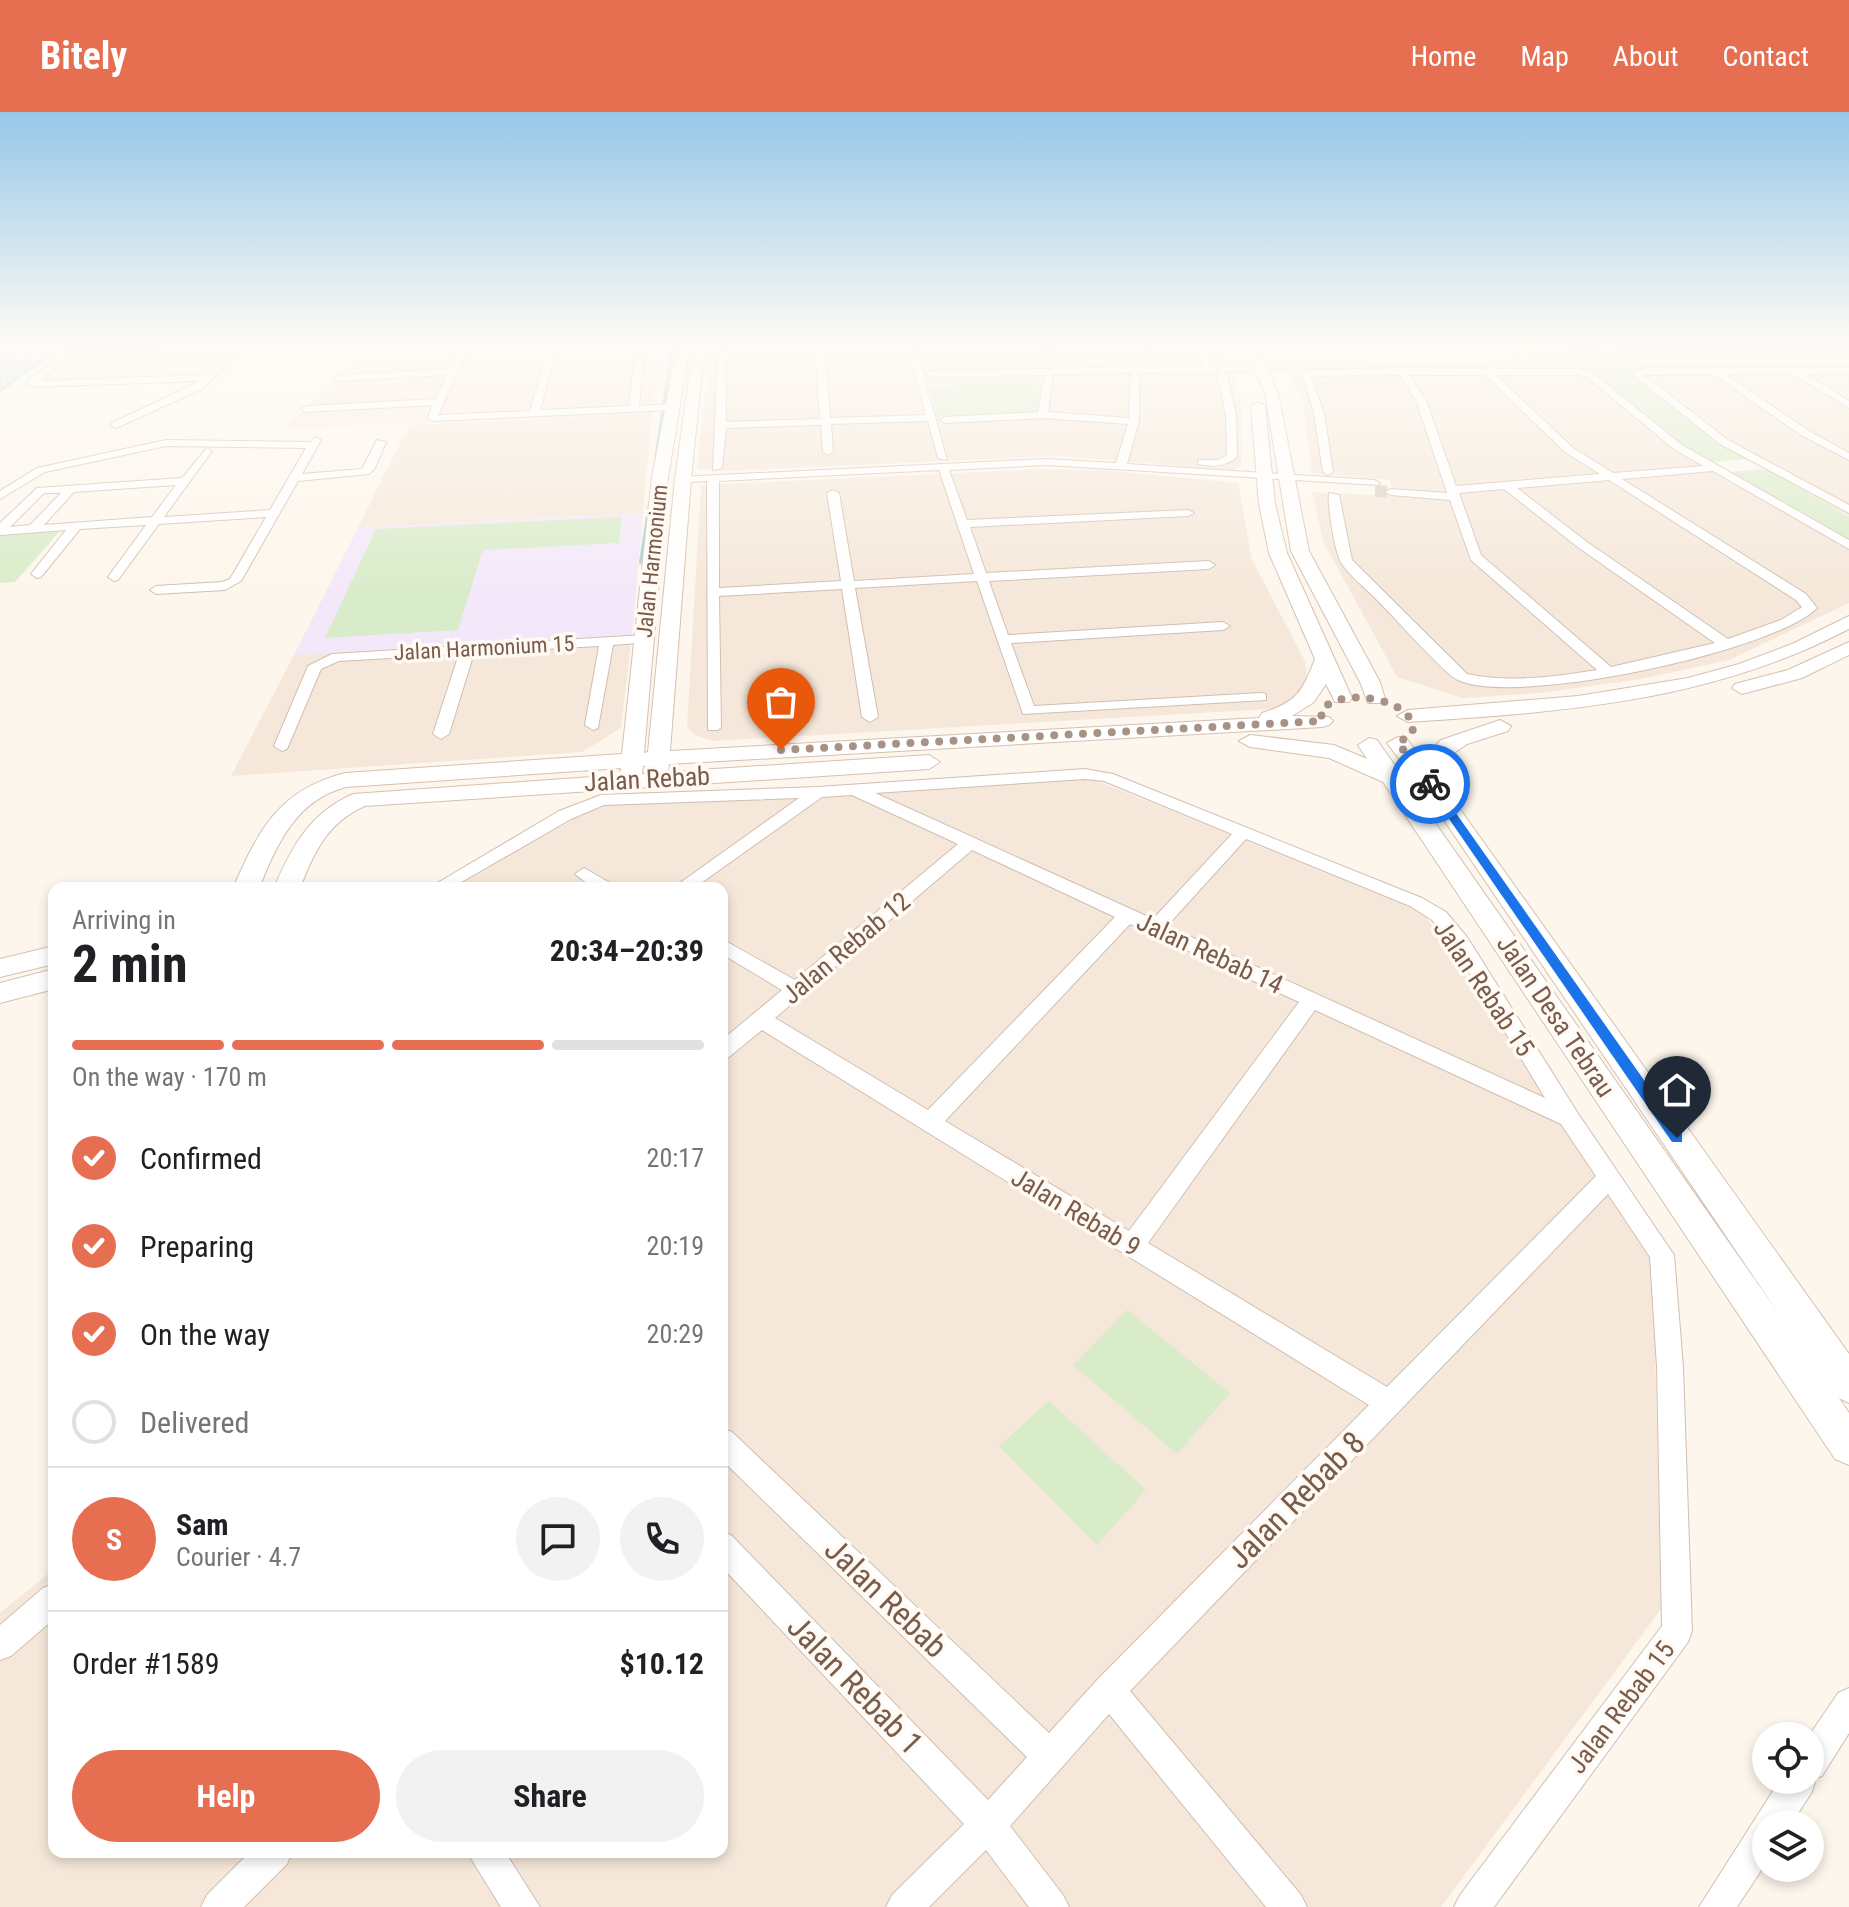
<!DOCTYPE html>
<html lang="en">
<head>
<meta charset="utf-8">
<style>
  body { margin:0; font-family:"Roboto Condensed",sans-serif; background:#f2f2f2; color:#202124; height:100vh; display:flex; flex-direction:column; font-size:30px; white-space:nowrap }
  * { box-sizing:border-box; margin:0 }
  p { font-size:26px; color:#757577 }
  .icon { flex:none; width:44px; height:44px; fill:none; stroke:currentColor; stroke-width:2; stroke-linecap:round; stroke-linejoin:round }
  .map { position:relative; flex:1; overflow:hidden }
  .details { position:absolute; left:48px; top:770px; width:680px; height:976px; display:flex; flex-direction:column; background:#fff; border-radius:16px; box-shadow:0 4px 12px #0003 }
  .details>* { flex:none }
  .controls { position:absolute; left:1752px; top:1610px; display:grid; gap:16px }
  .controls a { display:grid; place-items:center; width:72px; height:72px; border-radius:50%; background:#fff; box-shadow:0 4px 12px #0003; font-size:40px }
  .pin { position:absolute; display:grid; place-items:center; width:68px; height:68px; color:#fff; margin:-82px -34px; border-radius:50% 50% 50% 0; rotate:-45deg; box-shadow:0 0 8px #0007 }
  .pin .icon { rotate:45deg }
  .courier { position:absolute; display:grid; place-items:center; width:80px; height:80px; margin:-40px; border:6px solid #1a73e8; border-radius:50%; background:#fff; color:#222; box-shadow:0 2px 10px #0007 }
  .overview em { font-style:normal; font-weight:700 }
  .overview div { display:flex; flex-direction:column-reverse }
  .overview { display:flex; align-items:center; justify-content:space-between; height:136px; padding:0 24px }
  h1 { font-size:52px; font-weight:700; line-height:60px }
  .bar { display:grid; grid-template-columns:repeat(4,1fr); gap:12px 8px; align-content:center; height:96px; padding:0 24px }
  .bar i { height:10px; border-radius:6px; background:#e0e0e0 }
  .bar .current { background:#e76f51 }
  .bar p { grid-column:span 4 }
  .line { display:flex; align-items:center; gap:20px; padding:0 24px; border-top:2px solid #e0e0e0 }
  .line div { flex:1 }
  .round { display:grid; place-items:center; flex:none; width:84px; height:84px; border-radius:42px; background:#f2f2f2 }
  ol { padding:0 24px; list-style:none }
  li { display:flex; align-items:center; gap:24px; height:88px }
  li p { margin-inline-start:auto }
  li .icon { padding:8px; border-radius:50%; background:#e76f51; color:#fff; stroke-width:4 }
  li:last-child { color:#757577 }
  li i { width:44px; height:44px; border:4px solid #e0e0e0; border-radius:50% }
  .button { display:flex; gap:16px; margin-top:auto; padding:16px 24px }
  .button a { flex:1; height:92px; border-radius:48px; background:#e76f51; color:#fff; font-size:32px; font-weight:700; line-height:92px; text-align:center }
  .button a+a { background:#f2f2f2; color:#202124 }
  header { display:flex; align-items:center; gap:48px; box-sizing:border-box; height:112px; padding:0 40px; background:#e76f51; color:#fff }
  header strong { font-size:38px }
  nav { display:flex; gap:44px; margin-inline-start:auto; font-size:28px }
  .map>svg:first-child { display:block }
  .residential { fill:#f5e8da }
  .commercial { fill:#fde8e0 }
  .education { fill:#f3e8fa }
  .green { fill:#d8ecc9 }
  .water { fill:#bfe3e8; stroke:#a5d3da; stroke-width:2 }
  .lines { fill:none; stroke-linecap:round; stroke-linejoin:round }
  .stream-far1 { stroke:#a5d3da; stroke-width:3 }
  .stream { stroke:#a5d3da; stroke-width:4 }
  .street-tunnel { stroke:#dcd0c4; stroke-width:12; stroke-dasharray:12 6; stroke-linecap:butt }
  .street-casing { stroke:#d1beb0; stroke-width:2 }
  .secondary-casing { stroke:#d6c0b0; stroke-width:2 }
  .street { fill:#fff; fill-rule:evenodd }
  .secondary { fill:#fff; fill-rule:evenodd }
  .route { fill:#1a73e8 }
  .done { stroke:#a89285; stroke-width:8; stroke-dasharray:0 14.4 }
  .labels { text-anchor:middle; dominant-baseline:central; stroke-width:7; stroke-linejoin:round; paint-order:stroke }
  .far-street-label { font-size:22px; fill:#7a5c4d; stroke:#fffaf3 }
  .street-label { font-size:26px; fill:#7a5c4d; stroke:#fffaf3 }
  .near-street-label { font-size:32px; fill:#7a5c4d; stroke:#fffaf3 }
</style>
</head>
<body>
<header>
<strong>Bitely</strong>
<nav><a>Home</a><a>Map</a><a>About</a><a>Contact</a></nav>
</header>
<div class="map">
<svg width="1849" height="1795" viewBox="0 0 1849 1795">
  <rect width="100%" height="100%" fill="#fdf6ec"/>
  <g class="residential">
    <polygon points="0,232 232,232 191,271 17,274 54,246 0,247"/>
    <polygon points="917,232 1215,232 1233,262 1241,284 1241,355 1233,358 1057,344 727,359 697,357 710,239"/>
    <polygon points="1587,232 1849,232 1849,245 1625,246 1605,243"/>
    <polygon points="1849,256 1849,405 1716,329 1630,262 1637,258"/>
    <polygon points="1583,258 1596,263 1684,335 1849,426 1849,491 1729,548 1641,567 1540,581 1462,586 1397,565 1323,429 1312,380 1393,384 1390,368 1312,361 1302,285 1290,262 1300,259"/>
    <polygon points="652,302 643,401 358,416 409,313"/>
    <polygon points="1047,357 1100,358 1238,371 1252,448 1305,549 1307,571 1298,584 1271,597 713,629 694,623 687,615 701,373"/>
    <polygon points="632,523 621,616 582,640 231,664 294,543"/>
    <polygon points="1090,666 1424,801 1653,1145 1661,1497 1441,1795 0,1795 0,1501 54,1457 54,1740 722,1740 722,776 451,776 600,692"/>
  </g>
  <g class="commercial">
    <polygon points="375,232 662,232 652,302 284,316"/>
    <polygon points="711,232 849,232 850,235 710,239"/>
  </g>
  <polygon class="education" points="643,401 632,523 294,543 358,416"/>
  <g class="green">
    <polygon points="1557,232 1587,232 1605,242 1625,246 1849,245 1849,256 1631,260 1630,262 1716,329 1748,347 1712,350 1684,335 1596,263 1583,258 1275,259 1268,249 1576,247"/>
    <polygon points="1041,263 1038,297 1027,301 938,305 930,276 956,276 952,264"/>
    <polygon points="1765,357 1849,405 1849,426 1731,360"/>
    <polygon points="622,405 619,431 483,438 458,518 325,526 376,417"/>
    <polygon points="61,418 15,470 0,471 0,422"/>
    <polygon points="1127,1198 1230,1281 1177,1342 1073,1253"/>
    <polygon points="1049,1289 1146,1378 1097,1433 999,1334"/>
  </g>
  <polygon class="water" points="42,249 0,279 0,250"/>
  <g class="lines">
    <polyline class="stream-far1" points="656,344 673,232"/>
    <polyline class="stream" points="641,450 650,391"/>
    <polyline class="street-tunnel" points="1375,379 1391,380"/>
    <g class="street-casing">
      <g id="street">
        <path d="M241,232H245V236L202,277L116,316L111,313L112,311L200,269L31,275L28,270L56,247L0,249V243L235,235ZM230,241L206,263L40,269L68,246Z"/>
        <polygon points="470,232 438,303 530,299 550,232 558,232 540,298 629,294 637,232 645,232 639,294 672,292 677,295 672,298 432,309 427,306 433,293 306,300 301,297 306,294 436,287 447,263 340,269 335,266 340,263 450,257 460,236 373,239 370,234"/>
        <polygon points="700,232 732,232 701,237 697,234"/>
        <polygon points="1026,232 1153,232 1149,235 922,239 918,236 922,233"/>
        <path d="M1192,232H1200L1212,254L1245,253L1250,256L1245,259L1139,261V309L1127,352L1374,368L1380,371L1378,373L1046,353L949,358L967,408L1188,398L1194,401L1188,404L970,415L986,461L1209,449L1215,453L1209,457L989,469L1008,523L1223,510L1230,514L1223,518L1011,531L1034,594L1261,581L1266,582V588L1023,602L977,469L855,476L878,605L870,610L862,605L842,477L719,484L721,615L718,618H708L707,369L683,370L679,369V365L1046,347L1116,351L1128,312L1044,306L945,311L940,308L945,305L1038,300L1045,263L931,265L926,262L931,259L1203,254ZM1131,261L1129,306L1048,300L1053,262ZM939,358L974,462L854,469L839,381L833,378L827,381L841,469L719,476V369Z"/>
        <path d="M1591,232C1603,231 1616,238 1629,240H1849V246H1629L1605,242Z"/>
        <path d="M820,236H916L947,348L938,346L928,309L831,312L833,340L828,343L823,340L821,313L726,316L722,356L713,358L718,240ZM909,241L926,303L830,306L825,242ZM816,243L820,307L726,310L725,245Z"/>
        <path d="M1402,256L1579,257L1594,262L1682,333L1849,428V437L1713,359L1622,367L1806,482L1817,496C1773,540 1515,595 1458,568C1443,561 1392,502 1376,487C1365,476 1350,464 1342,452C1335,443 1327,391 1329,381L1339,383L1352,448L1467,562C1509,571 1554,565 1597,558L1471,448L1450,388L1391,383L1385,380L1391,377L1447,381L1416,288L1400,263L1313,264L1311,266L1324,301L1333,360L1328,363L1323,360L1314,301L1303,264L1310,258ZM1409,263H1485L1565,340L1600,362L1456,374L1426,288ZM1496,263H1578L1588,266L1674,337L1703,354L1613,361L1573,336ZM1609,368L1796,488L1802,495L1781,508L1728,527L1587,430L1517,376ZM1504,377L1579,436L1715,531L1611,555L1481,443L1459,381Z"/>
        <polygon points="1645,256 1849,256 1849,262 1806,262 1849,289 1849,296 1793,262 1725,262 1809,319 1849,341 1849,348 1801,323 1713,262 1644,263 1728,328 1849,393 1849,401 1720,332 1632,262"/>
        <path d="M1222,259L1227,262L1236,304L1237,345C1225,355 1213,355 1198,352V348H1218L1227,343L1226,304L1217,262Z"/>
        <path d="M316,325L321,328L302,362L362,357L377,328L386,330L375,356L369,362L298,369L241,469L225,478L156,482L150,478L156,474L222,470L230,467L266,405L159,412L118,468L114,469L108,465L146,413L80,417L41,465L37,466L31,462L66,418L0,423V411L37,376L182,366L207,336L212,339L164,405L270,398L306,336L166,334L45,360L0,387V379L37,356L166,328L310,330ZM176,373L152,405L44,413L74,380ZM44,381H61L30,413L10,415Z"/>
        <polygon points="644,523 651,527 649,530 613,533 598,616 593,618 585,613 599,534 474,541 449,622 441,627 433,622 459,542 339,549 321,557 287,637 282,639 274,634 308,554 332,542"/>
        <path d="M1085,657L1113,662L1422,786L1446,800L1467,825L1577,1000L1674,1143L1683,1255L1692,1519L1688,1530L1494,1795H1454L1460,1783L1662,1514L1657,1255L1650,1145L1608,1082L1130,1579L1301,1783L1307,1795H1266L1109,1602L1010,1714L1063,1783L1069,1795H1029L986,1738L929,1795H886L892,1783L964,1712L722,1455V1419L732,1424L988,1688L1027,1645L722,1348V1316L732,1320L1049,1621L1098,1567L1369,1293L762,918L729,945L722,948V928L782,878L722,842V827L795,868L958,732L852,683L822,685L694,776H673L799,686L604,693L571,707L451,776H429L559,699L601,683L818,675ZM1085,667L1104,669L1232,722L1153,807L875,681ZM1246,727L1410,794L1432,808L1453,834L1545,986L1167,814ZM972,738L1115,805L928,998L775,906ZM1130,812L1299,890L1129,1119L945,1009ZM1315,898L1561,1012L1596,1064L1387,1275L1148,1131Z"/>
        <polygon points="584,756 612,772 615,776 593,776 575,762"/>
        <polygon points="54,1472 54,1507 11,1544 0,1548 0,1513 43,1476"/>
        <polygon points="1849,1576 1849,1621 1822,1664 1816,1666 1812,1680 1791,1712 1766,1712 1766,1751 1737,1795 1699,1795 1780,1668 1810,1668 1809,1624 1838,1581"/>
        <polygon points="250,1740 292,1740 287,1752 244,1795 201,1795 207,1783"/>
        <polygon points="467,1740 505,1740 540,1795 501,1795"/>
      </g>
    </g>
    <g class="secondary-casing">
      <g id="secondary">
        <path d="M678,232H690L668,365L644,641L648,640L675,367L690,258L696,254L702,258L691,367L670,639L1259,606L1262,601C1297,590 1302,580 1315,547L1269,441L1259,392L1251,294L1258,290L1265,294L1275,392L1287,441L1352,586L1349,590H1335L1326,572L1314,590L1292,604L1329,605L1333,609L1329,613L1322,615L669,652L668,660L929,643L940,650L929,657L365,694C328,710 314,740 300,776H274C292,734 310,701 353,682L620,663L621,656L346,675C296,688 277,732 259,776H233C259,717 279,678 345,661L622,642L652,365ZM643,654H647L646,662H642Z"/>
        <polygon points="1244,232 1256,232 1278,281 1309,439 1380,570 1385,587 1382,591 1368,591 1360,570 1291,439 1265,281"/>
        <path d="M1849,504V517C1709,590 1563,600 1408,610L1397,604L1408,598L1578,584L1688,566L1739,552L1792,532Z"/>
        <polygon points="1849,530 1849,543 1802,566 1742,582 1732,576 1735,572 1788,558"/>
        <polygon points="1500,608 1511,614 1508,619 1467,632 1444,648 1441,661 1447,679 1849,1242 1849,1291 1839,1286 1849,1301 1849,1353 1835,1347 1383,670 1329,646 1250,635 1239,629 1250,623 1334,633 1367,647 1358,633 1369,626 1377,628 1781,1205 1427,683 1387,631 1398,625 1406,626 1422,647 1441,628"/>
        <polygon points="54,834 54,852 0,865 0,847"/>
        <polygon points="54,857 54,877 0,891 0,871"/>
      </g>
    </g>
    <use href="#street" class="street"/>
    <use href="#secondary" class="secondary"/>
  </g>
  <linearGradient id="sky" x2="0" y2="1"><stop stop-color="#97c7e8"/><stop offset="0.48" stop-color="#fefbf6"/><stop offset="1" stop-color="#fefbf6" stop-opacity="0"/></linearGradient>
  <rect width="1849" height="483" fill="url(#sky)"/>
  <polygon class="route" points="1430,669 1434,670 1682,1022 1682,1030 1672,1030 1425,672"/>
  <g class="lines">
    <path class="done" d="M781,638L1322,609L1321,599C1339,573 1421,587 1412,622L1398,631L1430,672"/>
  </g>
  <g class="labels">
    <g class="far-street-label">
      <text transform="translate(652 449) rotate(-84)">Jalan Harmonium</text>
      <text transform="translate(484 536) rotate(-3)">Jalan Harmonium 15</text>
    </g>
    <g class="street-label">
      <text transform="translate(647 667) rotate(-3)">Jalan Rebab</text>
      <text transform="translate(846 836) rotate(-40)">Jalan Rebab 12</text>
      <text transform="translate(1210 841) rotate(25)">Jalan Rebab 14</text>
      <text transform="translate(1484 876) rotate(56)">Jalan Rebab 15</text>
      <text transform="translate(1556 904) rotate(56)">Jalan Desa Tebrau</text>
      <text transform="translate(1076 1100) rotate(31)">Jalan Rebab 9</text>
      <text transform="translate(1621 1595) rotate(-53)">Jalan Rebab 15</text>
    </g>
    <g class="near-street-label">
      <text transform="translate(1296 1388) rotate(-45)">Jalan Rebab 8</text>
      <text transform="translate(886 1486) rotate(44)">Jalan Rebab</text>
      <text transform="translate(855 1573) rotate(46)">Jalan Rebab 1</text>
    </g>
  </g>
</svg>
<div class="controls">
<a><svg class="icon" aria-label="locate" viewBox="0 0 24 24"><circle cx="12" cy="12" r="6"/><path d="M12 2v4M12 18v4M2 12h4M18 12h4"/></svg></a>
<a><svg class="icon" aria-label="layers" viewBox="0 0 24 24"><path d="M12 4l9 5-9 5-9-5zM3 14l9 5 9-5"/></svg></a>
</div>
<div class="pin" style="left:781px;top:638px;background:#ea580c"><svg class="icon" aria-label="bag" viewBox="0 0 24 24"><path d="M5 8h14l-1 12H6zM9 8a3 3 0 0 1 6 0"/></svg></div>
<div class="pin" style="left:1677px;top:1026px;background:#1f2937"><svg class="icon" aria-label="home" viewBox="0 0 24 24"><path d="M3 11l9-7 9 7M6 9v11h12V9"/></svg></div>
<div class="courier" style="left:1430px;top:672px"><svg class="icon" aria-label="bike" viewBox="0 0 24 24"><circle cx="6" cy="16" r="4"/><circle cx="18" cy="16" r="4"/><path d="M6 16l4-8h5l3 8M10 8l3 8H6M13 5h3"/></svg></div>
<section class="details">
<div class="overview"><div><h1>2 min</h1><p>Arriving in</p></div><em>20:34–20:39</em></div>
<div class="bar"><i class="current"></i><i class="current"></i><i class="current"></i><i></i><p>On the way · 170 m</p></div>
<ol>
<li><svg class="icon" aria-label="check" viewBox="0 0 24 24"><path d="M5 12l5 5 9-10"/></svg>Confirmed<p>20:17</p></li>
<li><svg class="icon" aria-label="check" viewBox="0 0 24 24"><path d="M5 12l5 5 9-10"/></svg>Preparing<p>20:19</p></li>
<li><svg class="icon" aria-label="check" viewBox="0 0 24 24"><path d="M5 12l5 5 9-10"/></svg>On the way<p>20:29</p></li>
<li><i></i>Delivered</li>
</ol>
<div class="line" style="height:144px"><b class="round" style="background:#e76f51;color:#fff">S</b><div><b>Sam</b><p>Courier · 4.7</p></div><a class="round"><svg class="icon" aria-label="chat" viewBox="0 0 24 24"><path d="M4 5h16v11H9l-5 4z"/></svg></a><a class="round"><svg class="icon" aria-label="phone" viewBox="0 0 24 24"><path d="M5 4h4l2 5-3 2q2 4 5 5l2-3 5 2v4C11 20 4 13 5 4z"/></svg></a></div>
<div class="line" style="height:104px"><div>Order #1589</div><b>$10.12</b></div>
<div class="button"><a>Help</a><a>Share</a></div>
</section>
</div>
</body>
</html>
